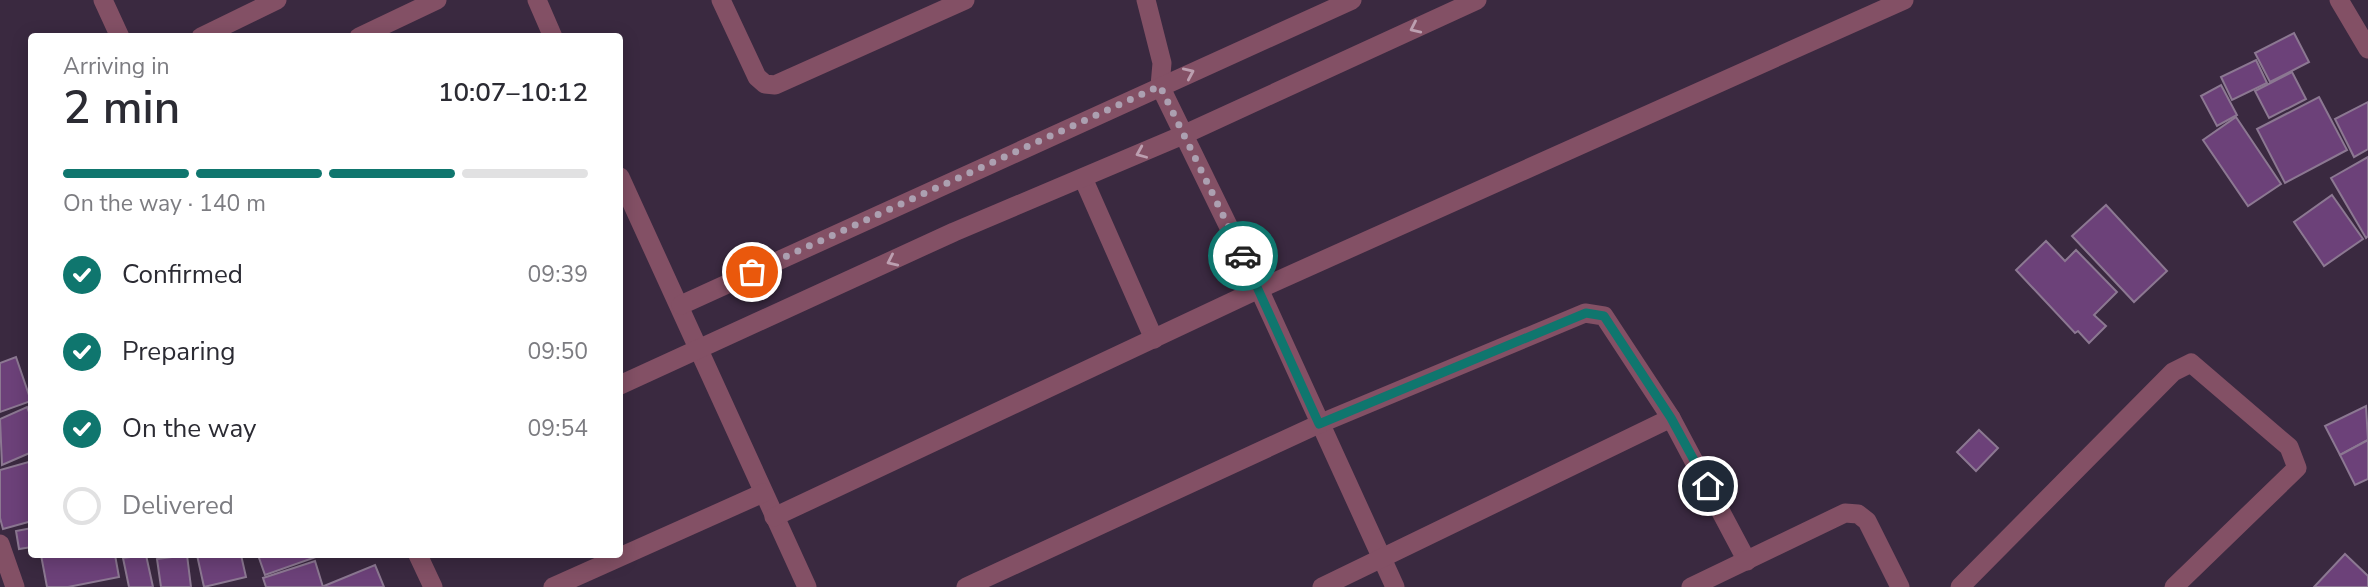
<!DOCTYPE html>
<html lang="en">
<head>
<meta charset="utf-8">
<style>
  body { margin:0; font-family:"Nunito Sans",sans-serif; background:#f7f7f7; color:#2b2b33; height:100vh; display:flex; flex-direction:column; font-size:26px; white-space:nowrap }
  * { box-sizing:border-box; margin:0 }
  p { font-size:23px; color:#7c7c81 }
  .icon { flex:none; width:38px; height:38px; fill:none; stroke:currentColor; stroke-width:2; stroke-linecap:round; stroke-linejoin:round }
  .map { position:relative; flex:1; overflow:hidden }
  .panel { position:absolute; left:28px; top:33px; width:595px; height:525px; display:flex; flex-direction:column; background:#fff; border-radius:7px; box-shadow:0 4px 18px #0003 }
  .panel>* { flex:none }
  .pin { position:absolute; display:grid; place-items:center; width:60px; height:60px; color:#fff; margin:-30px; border:4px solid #fff; border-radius:50%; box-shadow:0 2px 7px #0007 }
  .courier { position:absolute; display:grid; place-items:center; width:70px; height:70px; margin:-35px; border:5px solid #0f766e; border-radius:50%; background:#fff; color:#222; box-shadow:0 2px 9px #0007 }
  .head em { font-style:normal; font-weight:600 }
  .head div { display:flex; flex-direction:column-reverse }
  .head { display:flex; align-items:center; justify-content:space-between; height:119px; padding:0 35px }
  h1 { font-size:46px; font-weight:600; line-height:52px }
  .bar { display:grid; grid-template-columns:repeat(4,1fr); gap:10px 7px; align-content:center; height:84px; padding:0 35px }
  .bar i { height:9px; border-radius:5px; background:#e1e1e2 }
  .bar .active { background:#0f766e }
  .bar p { grid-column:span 4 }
  ol { padding:0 35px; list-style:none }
  li { display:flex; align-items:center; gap:21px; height:77px }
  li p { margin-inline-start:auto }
  li .icon { padding:7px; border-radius:50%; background:#0f766e; color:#fff; stroke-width:4 }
  li:last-child { color:#7c7c81 }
  li i { width:38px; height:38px; border:4px solid #e1e1e2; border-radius:50% }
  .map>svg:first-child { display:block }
  .building { fill:#6c4179; stroke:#8c7892; stroke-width:2 }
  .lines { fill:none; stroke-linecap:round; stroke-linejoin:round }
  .minor { stroke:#835065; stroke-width:19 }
  .oneway { stroke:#bc9fb0 }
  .done { stroke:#aca0b1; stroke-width:7; stroke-dasharray:0 12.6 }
  .route { stroke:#0f766e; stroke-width:9 }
</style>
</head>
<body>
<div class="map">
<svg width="2368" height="587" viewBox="0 0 2368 587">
  <rect width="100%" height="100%" fill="#3a2940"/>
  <g class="building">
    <polygon points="2294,33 2309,62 2270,82 2255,53"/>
    <polygon points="2256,60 2267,83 2232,100 2221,77"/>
    <polygon points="2292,72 2306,99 2269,118 2255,91"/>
    <polygon points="2221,85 2237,115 2217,126 2201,96"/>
    <polygon points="2319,97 2347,150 2285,183 2257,129"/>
    <polygon points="2368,102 2368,149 2354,157 2335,119"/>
    <polygon points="2236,117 2281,184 2248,206 2203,140"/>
    <polygon points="2368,157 2368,236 2366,238 2331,178"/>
    <polygon points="2332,195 2363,239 2324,266 2294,222"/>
    <polygon points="2106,205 2167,271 2134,302 2072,236"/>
    <polygon points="2046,241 2065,261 2076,250 2117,292 2094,315 2106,326 2089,343 2078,331 2075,333 2016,270"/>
    <polygon points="16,357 31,401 0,412 0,363"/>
    <polygon points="2366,406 2368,440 2340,455 2325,426"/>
    <polygon points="27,407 32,419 32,452 2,465 0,419"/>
    <polygon points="1979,430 1998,448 1976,471 1957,452"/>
    <polygon points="2368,440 2368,479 2355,485 2340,455"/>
    <polygon points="32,461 32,521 3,529 0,518 0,470"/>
    <polygon points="32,528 32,547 19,549 16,531"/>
    <polygon points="2345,554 2368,576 2368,587 2314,587"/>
    <polygon points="41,555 115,555 119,577 68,587 47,587"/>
    <polygon points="146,555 153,587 129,587 123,558"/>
    <polygon points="187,555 191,587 161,587 157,559"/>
    <polygon points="197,555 241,555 246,577 204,587"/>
    <polygon points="258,555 315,555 316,557 265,575"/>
    <polygon points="315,561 323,587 266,587 263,578"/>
    <polygon points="375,565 384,587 324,587 324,586"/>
  </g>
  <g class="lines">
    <g class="minor">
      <polyline points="103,0 120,37"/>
      <polyline points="537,0 553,37"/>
      <polyline points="721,0 757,77 765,84 775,85 965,0"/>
      <polyline points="1146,0 1162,63 1160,86 1259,289 1395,587"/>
      <polyline points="2339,0 2368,49"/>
      <polyline points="201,37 277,0"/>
      <polyline points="359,37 437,0"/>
      <polyline points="620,177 807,587"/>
      <polyline points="1083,178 1154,339"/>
      <polyline points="681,305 1352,0"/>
      <polyline points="620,385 954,232 1183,135 1477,0"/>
      <polyline points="774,517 1259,289 1904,0"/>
      <polyline points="0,544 15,587"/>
      <polyline points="418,555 433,587"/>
      <polyline points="553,587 763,493"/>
      <polyline points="966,587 1319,424 1585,313 1604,316 1671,418"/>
      <polyline points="1322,587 1671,418 1747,561"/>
      <polyline points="1691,587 1845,513 1858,514 1867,521 1900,587"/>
      <polyline points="1960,587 2173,372 2191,363 2289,447 2297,468 2174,587"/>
    </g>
  </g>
  <defs><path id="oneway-chevron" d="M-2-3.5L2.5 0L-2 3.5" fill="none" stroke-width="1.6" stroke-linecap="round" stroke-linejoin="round" transform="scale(1.75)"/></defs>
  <g class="oneway">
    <use href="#oneway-chevron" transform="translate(1415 28) rotate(155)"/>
    <use href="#oneway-chevron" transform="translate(1189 73) rotate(-24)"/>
    <use href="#oneway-chevron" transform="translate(1141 153) rotate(157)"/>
    <use href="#oneway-chevron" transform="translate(892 261) rotate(155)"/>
  </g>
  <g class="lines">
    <polyline class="done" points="752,272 1160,86 1243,256"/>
    <polyline class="route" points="1243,256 1319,424 1586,313 1604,316 1671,418 1708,486"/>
  </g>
</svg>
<div class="pin" style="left:752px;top:272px;background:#ea580c"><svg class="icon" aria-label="bag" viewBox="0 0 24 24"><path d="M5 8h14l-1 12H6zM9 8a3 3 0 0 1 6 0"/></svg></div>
<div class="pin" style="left:1708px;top:486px;background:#1f2937"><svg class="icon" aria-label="home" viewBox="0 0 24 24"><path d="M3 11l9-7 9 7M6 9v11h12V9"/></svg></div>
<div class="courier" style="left:1243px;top:256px"><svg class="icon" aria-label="car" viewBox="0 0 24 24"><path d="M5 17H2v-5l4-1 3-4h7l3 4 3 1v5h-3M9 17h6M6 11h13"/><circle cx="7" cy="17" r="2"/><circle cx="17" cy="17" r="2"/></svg></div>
<section class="panel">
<div class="head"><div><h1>2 min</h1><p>Arriving in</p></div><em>10:07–10:12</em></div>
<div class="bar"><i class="active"></i><i class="active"></i><i class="active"></i><i></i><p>On the way · 140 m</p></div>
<ol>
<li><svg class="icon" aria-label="check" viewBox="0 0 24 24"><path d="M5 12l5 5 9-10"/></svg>Confirmed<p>09:39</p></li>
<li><svg class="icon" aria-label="check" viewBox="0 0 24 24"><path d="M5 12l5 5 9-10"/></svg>Preparing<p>09:50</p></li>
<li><svg class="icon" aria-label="check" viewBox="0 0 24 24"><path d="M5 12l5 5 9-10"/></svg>On the way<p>09:54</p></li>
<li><i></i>Delivered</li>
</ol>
</section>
</div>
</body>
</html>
